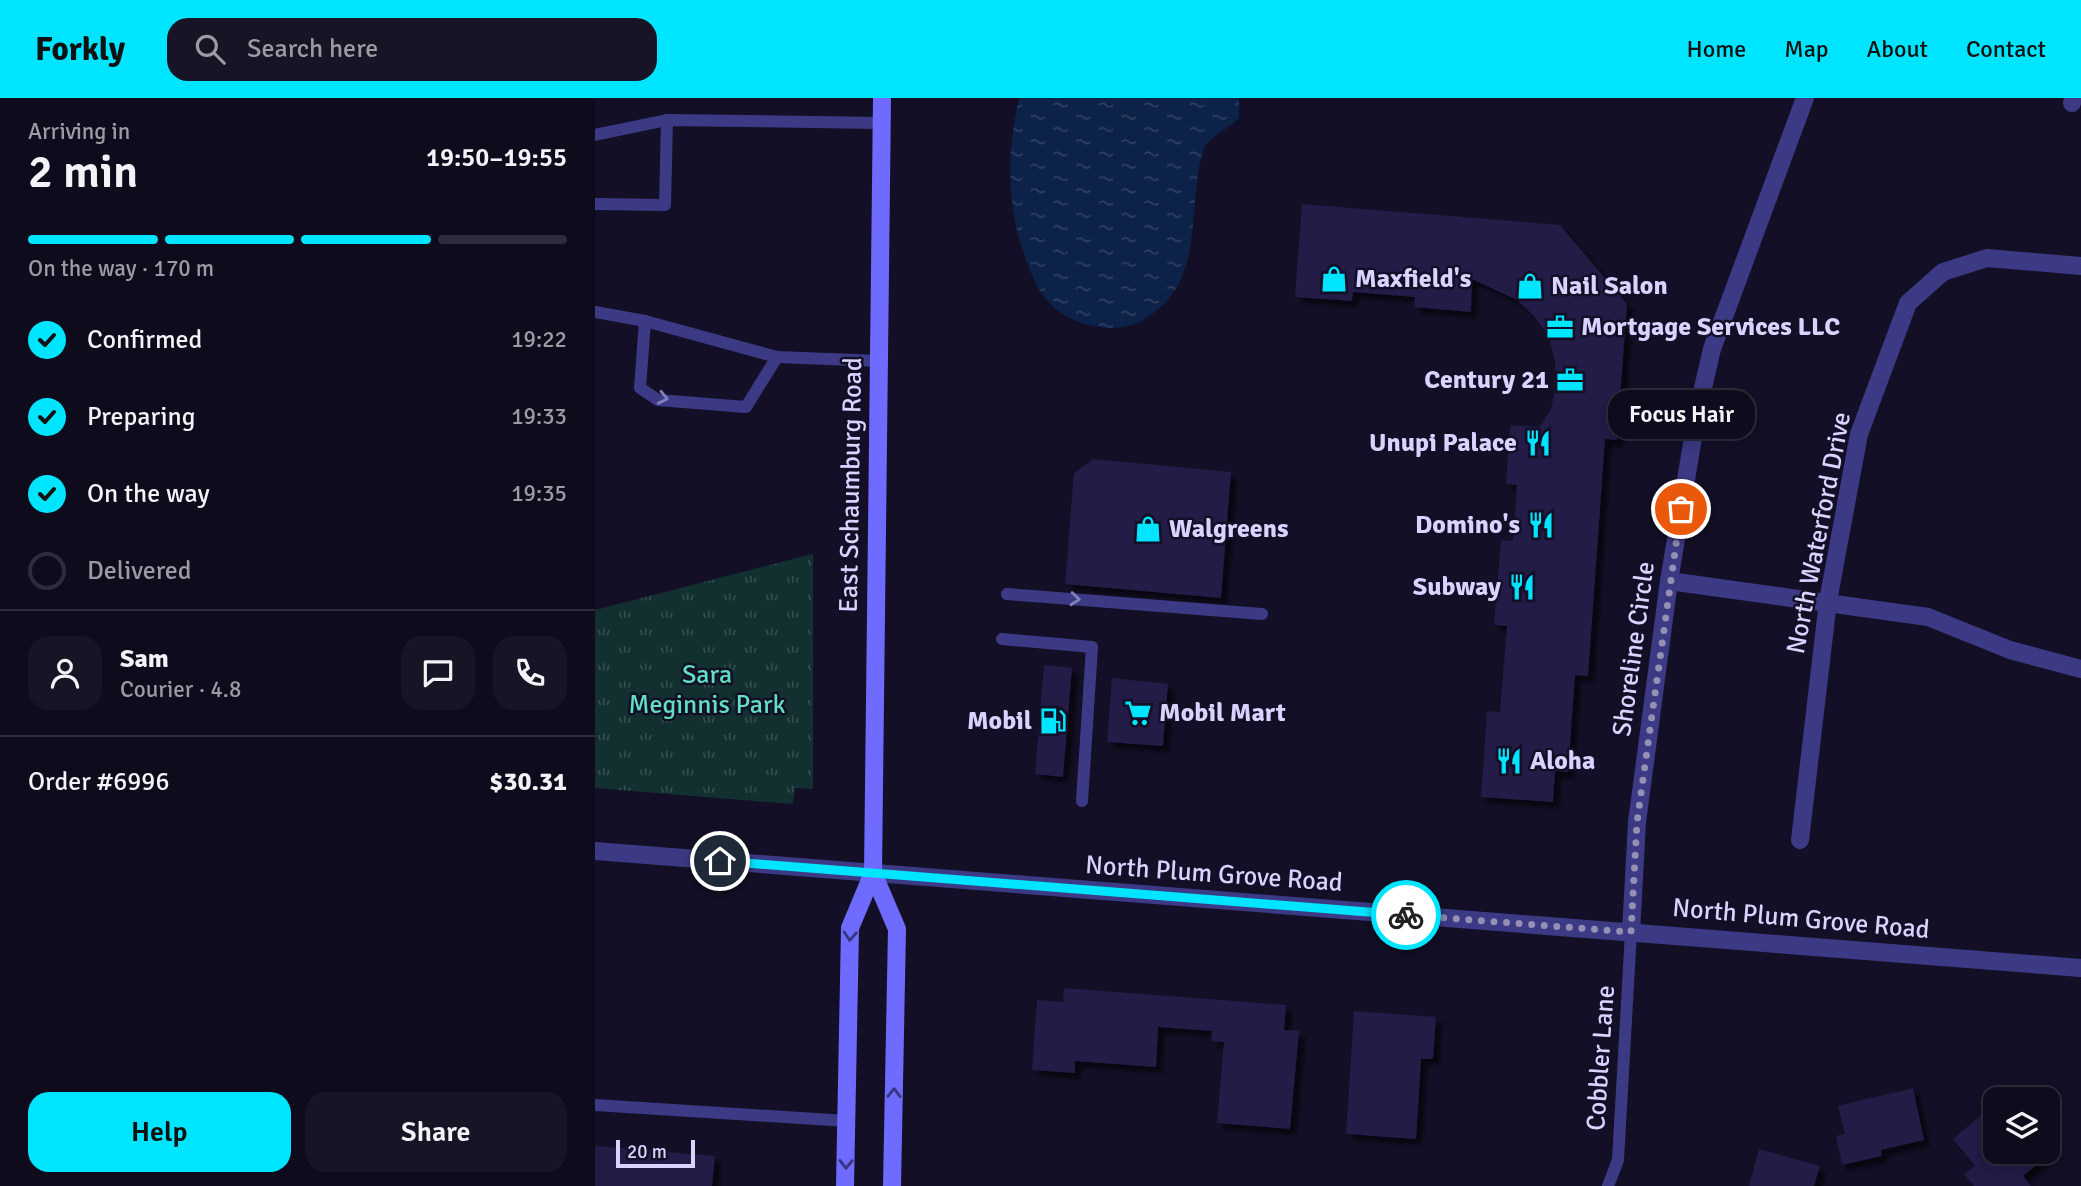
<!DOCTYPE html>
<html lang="en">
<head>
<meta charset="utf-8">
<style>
  body { margin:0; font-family:Signika,sans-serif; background:#171425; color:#f1f3f6; height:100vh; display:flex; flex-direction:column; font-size:26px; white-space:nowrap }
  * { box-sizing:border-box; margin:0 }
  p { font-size:23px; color:#9b9ba3 }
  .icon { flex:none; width:38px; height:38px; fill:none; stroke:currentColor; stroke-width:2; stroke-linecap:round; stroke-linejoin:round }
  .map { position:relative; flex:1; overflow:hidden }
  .panel { display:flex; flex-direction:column; background:#0e0b1c; width:595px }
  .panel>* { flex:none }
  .buttons { position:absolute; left:1388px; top:989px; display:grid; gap:14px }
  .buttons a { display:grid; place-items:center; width:77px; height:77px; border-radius:14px; background:#0e0b1c; box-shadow:0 4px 18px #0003,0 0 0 2px #2e2b3b; font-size:35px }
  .scale { position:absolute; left:21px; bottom:18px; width:79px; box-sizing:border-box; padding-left:7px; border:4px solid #d9d4ff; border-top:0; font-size:19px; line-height:24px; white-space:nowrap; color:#d9d4ff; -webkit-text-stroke:5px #130f26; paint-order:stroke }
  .pin { position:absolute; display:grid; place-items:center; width:60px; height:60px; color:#fff; margin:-30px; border:4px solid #fff; border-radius:50%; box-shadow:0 2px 7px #0007 }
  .courier { position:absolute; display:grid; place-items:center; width:70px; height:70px; margin:-35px; border:5px solid #00e5ff; border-radius:50%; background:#fff; color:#222; box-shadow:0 2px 9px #0007 }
  .bubble { position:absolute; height:49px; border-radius:21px; background:#0e0b1c; box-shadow:0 4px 18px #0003,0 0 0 2px #2e2b3b; font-size:23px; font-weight:600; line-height:49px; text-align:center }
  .summary em { font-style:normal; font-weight:600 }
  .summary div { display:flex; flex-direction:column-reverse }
  .summary { display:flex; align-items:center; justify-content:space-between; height:119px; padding:0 28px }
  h1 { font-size:46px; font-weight:600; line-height:52px }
  .bar { display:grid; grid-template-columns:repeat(4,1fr); gap:10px 7px; align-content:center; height:84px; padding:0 28px }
  .bar i { height:9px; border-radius:5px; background:#2e2b3b }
  .bar .on { background:#00e5ff }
  .bar p { grid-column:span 4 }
  .line { display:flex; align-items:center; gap:18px; padding:0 28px; border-top:2px solid #2e2b3b }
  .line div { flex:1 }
  .round { display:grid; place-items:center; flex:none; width:74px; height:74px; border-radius:21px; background:#171425 }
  ol { padding:0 28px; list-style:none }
  li { display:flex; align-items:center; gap:21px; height:77px }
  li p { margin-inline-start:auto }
  li .icon { padding:7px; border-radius:50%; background:#00e5ff; color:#111; stroke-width:4 }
  li:last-child { color:#9b9ba3 }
  li i { width:38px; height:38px; border:4px solid #2e2b3b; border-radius:50% }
  .primary-button { display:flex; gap:14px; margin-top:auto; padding:14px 28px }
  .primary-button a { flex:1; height:80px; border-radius:21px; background:#00e5ff; color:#111; font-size:28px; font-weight:600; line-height:80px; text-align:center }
  .primary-button a+a { background:#171425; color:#f1f3f6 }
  header { display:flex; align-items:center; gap:42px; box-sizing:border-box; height:98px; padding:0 35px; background:#00e5ff; color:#111 }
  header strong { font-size:33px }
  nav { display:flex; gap:38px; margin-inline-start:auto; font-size:24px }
  .search { width:490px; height:63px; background:#171425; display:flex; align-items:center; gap:18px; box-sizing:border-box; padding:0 24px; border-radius:21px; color:#9b9ba3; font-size:26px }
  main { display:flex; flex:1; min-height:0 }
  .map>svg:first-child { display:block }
  .park { fill:url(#park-tufts) }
  .water { fill:url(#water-ripples) }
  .building { fill:#241b47; filter:url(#shadow) }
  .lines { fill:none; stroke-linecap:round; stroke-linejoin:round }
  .service { stroke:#3d3a85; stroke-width:12 }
  .minor { stroke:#3d3a85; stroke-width:18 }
  .tertiary { stroke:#3d3a85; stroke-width:18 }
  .secondary { stroke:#6f6bff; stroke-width:18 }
  .oneway { stroke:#837fbc }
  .oneway2 { stroke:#38347d }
  .done { stroke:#948fb3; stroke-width:7; stroke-dasharray:0 12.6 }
  .route { stroke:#00e5ff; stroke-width:9 }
  .labels { text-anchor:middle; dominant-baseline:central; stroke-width:5; stroke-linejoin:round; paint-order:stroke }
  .poi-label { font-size:26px; font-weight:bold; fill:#d9d4ff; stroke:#130f26; text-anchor:start }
  .street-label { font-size:26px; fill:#d9d4ff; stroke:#130f26 }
  .park-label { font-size:26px; fill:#5fe0c0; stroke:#130f26 }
</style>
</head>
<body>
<header>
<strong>Forkly</strong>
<div class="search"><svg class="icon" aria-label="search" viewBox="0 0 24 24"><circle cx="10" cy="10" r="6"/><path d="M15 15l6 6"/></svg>Search here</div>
<nav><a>Home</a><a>Map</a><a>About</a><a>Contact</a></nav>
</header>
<main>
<section class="panel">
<div class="summary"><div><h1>2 min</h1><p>Arriving in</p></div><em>19:50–19:55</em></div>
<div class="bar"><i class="on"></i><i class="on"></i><i class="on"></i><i></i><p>On the way · 170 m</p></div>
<ol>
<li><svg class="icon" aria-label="check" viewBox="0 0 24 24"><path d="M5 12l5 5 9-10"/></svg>Confirmed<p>19:22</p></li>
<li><svg class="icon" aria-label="check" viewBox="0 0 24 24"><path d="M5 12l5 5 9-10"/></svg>Preparing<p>19:33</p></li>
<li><svg class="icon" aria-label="check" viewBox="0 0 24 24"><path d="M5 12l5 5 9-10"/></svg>On the way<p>19:35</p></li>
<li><i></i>Delivered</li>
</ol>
<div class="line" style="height:126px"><a class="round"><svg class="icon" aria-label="person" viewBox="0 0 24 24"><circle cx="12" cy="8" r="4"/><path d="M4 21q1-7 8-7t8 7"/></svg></a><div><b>Sam</b><p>Courier · 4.8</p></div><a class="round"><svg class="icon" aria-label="chat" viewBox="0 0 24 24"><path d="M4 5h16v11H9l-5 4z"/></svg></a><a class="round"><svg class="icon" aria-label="phone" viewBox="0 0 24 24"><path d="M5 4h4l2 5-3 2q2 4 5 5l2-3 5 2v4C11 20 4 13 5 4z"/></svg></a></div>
<div class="line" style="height:91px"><div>Order #6996</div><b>$30.31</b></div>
<div class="primary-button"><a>Help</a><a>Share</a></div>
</section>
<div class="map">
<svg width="1486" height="1088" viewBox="0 0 1486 1088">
  <defs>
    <pattern id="park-tufts" width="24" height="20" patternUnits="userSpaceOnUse" patternTransform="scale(1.75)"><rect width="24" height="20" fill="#12302f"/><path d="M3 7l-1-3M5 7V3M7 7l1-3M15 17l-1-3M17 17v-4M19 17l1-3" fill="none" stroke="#344d4e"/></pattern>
    <pattern id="water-ripples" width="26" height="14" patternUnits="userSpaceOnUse" patternTransform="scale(1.75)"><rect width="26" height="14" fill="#0c2248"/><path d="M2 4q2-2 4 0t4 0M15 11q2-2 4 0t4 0" fill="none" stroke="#2f4163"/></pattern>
    <filter id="shadow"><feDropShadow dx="6" dy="6" stdDeviation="2" flood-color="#0009"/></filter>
  </defs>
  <rect width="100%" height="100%" fill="#130f26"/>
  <polygon class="park" points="218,456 218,691 200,690 198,706 0,690 0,512"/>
  <path class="water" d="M424,0H644V20C632,33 612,38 607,56C592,114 610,185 551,220C535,230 518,232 499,228C469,223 449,205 437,177C412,121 410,59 424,0Z"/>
  <g class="building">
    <polygon points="707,106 965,127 1032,206 1022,342 1010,341 993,578 980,577 973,674 960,673 958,704 886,699 892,613 905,614 912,528 899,527 906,442 918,443 922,387 911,386 915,327 944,329 956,312 961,287 960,263 954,240 939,218 922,202 877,181 876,214 819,209 820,199 758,194 757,203 700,199"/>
    <polygon points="498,361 636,374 626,500 470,486 479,375"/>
    <polygon points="449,567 477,570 468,679 440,676"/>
    <polygon points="517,580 573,586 568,648 512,644"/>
    <polygon points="469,890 691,907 689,932 704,933 695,1031 622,1025 629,944 616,943 617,933 563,929 561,969 480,963 480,975 437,972 442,902 468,904"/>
    <polygon points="759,913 841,919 838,961 826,961 821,1041 751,1036"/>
    <polygon points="1318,990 1329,1042 1286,1052 1287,1058 1247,1067 1241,1038 1250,1036 1243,1008"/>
    <polygon points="1400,1005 1400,1054 1457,1054 1428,1078 1436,1088 1379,1088 1369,1076 1380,1068 1358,1041"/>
    <polygon points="0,1048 120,1058 117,1088 0,1088"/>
    <polygon points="1164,1051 1225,1068 1219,1088 1154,1088"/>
  </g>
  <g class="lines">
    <g class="service">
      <polyline points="0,37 72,22"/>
      <polyline points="0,106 70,107 72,22 286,25"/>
      <polyline points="0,214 50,223 182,259 284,263"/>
      <polyline points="50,223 45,290 63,302 151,309 182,259"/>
      <polyline points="412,496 667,516"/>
      <polyline points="407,541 497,549 487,703"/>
      <polyline points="0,1007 252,1023"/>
      <polyline points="1013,1088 1023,1062 1036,834"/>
    </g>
    <g class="minor">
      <polyline points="1477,5 1478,0"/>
      <polyline points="1074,483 1333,519 1415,552 1486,571"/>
      <polyline points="1205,742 1233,503 1264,336 1313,205 1348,174 1392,160 1486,168"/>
      <polyline points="1036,834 1042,724 1074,483 1102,316 1117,251 1210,0"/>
    </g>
    <polyline class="tertiary" points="0,753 1486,870"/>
    <g class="secondary">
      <polyline points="278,775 302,831 297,1088"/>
      <polyline points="250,1088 255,830 278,775 287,0"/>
    </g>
  </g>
  <defs><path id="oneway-chevron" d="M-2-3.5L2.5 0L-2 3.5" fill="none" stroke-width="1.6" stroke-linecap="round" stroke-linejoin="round" transform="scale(1.75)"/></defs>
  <g class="oneway">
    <use href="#oneway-chevron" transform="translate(68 300) rotate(13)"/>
    <use href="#oneway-chevron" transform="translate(480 501) rotate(5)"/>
  </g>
  <g class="oneway2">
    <use href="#oneway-chevron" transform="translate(255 838) rotate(95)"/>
    <use href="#oneway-chevron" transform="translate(299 995) rotate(-89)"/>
    <use href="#oneway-chevron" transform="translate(251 1066) rotate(91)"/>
  </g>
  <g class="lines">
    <polyline class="done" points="811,817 1036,834 1042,724 1086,411"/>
    <polyline class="route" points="125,763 811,817"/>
  </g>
  <defs>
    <g id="shop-bare" transform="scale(2.1)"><path d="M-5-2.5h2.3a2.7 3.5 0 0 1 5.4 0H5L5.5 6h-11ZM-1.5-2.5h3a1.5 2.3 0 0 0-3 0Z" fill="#00e5ff" stroke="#130f26" stroke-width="2.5" paint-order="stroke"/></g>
    <g id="office-bare" transform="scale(2.1)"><path d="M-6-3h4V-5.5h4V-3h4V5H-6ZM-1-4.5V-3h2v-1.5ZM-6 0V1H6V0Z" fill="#00e5ff" stroke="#130f26" stroke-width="2.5" paint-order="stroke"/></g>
    <g id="restaurant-bare" transform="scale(2.1)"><path d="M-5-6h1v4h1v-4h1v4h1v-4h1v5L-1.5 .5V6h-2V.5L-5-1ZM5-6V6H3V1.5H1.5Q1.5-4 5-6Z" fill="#00e5ff" stroke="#130f26" stroke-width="2.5" paint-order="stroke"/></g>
    <g id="supermarket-bare" transform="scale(2.1)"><path d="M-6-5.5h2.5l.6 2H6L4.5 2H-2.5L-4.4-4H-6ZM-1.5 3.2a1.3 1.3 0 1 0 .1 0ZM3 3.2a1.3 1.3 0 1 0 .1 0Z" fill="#00e5ff" stroke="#130f26" stroke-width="2.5" paint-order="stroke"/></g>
    <g id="fuel-bare" transform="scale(2.1)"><path d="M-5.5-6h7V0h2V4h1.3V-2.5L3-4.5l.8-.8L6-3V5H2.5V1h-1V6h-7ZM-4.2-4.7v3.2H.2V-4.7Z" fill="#00e5ff" stroke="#130f26" stroke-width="2.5" paint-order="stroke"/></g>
  </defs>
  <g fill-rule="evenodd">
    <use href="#shop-bare" x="739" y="181"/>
    <use href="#shop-bare" x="935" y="188"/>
    <use href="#office-bare" x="965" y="229"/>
    <use href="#office-bare" x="975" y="282"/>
    <use href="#restaurant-bare" x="943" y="345"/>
    <use href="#restaurant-bare" x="946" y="427"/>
    <use href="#shop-bare" x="553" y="431"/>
    <use href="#restaurant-bare" x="927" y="489"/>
    <use href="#supermarket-bare" x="543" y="615"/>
    <use href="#fuel-bare" x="458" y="623"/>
    <use href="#restaurant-bare" x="914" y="663"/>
  </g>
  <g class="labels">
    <g class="poi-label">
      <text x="760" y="181">Maxfield's</text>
      <text x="956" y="188">Nail Salon</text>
      <text x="986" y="229">Mortgage Services LLC</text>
      <text x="954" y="282" text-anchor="end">Century 21</text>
      <text x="922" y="345" text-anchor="end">Unupi Palace</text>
      <text x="925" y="427" text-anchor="end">Domino's</text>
      <text x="574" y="431">Walgreens</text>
      <text x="906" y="489" text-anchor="end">Subway</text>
      <text x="564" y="615">Mobil Mart</text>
      <text x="437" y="623" text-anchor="end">Mobil</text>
      <text x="935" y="663">Aloha</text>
    </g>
    <g class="street-label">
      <text transform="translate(256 387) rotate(-89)">East Schaumburg Road</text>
      <text transform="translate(1224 435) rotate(-79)">North Waterford Drive</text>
      <text transform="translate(1039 551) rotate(-82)">Shoreline Circle</text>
      <text transform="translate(619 776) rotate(4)">North Plum Grove Road</text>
      <text transform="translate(1206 821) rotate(5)">North Plum Grove Road</text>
      <text transform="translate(1006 960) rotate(-86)">Cobbler Lane</text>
    </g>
    <g class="park-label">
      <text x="112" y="577">Sara<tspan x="112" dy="30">Meginnis Park</tspan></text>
    </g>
  </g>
</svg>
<div class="buttons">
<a><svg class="icon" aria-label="layers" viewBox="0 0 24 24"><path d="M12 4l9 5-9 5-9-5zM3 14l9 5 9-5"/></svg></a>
</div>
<div class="scale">20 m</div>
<div class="pin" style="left:1086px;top:411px;background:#ea580c"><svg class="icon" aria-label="bag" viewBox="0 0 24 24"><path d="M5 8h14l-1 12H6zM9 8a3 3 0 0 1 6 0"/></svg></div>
<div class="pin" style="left:125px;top:763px;background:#1f2937"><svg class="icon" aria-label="home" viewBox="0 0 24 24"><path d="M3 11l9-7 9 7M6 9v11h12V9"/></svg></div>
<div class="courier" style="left:811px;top:817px"><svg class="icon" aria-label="bike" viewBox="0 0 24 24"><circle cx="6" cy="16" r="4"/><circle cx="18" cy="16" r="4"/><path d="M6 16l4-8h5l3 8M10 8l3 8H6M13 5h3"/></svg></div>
<div class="bubble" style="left:1013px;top:292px;width:147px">Focus Hair</div>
</div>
</main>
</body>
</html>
